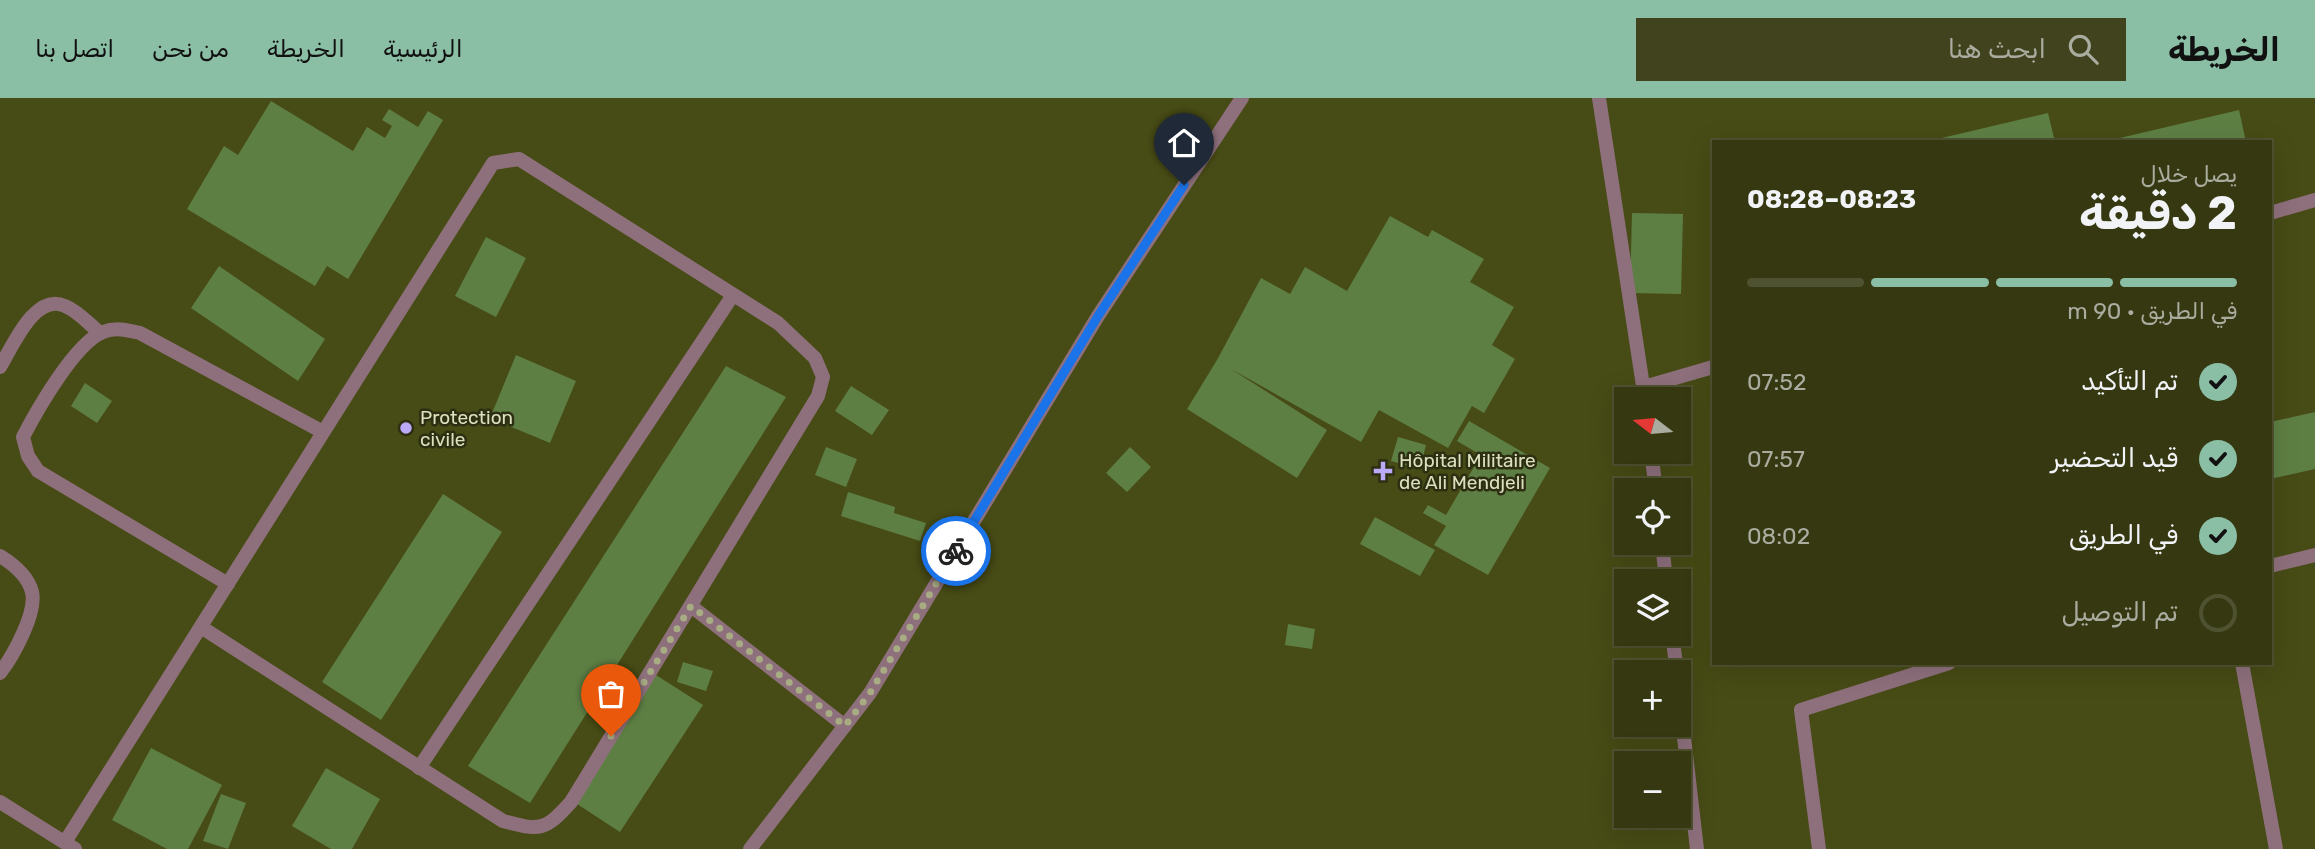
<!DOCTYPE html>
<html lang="ar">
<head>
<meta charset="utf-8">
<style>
  body { margin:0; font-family:Rubik,"Noto Naskh Arabic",sans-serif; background:#40431e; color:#f1f3f6; direction:rtl; height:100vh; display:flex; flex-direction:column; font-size:26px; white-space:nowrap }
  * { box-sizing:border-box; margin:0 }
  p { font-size:23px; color:#aaac9f }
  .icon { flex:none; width:38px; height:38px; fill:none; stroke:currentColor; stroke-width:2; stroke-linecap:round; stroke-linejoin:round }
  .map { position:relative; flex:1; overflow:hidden; direction:ltr }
  .sheet { position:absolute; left:1712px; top:42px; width:560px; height:525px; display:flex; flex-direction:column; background:#353810; border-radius:0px; box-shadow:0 7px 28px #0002,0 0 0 2px #4f5230; direction:rtl }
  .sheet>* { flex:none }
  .needle { width:46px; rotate:286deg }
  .buttons { position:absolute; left:1614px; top:289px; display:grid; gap:14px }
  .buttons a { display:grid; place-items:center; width:77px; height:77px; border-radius:0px; background:#353810; box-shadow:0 7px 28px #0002,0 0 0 2px #4f5230; font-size:35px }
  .pin { position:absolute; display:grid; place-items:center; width:60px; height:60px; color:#fff; margin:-72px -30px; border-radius:50% 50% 50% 0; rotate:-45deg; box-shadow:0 0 7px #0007 }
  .pin .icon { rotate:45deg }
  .courier { position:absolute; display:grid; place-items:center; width:70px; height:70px; margin:-35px; border:5px solid #1a73e8; border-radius:50%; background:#fff; color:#222; box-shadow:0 2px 9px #0007 }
  .overview em { font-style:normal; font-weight:700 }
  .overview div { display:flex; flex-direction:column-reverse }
  .overview { display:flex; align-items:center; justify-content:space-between; height:119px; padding:0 35px }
  h1 { font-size:46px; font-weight:700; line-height:52px }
  .bar { display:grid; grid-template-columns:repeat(4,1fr); gap:10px 7px; align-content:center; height:84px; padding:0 35px }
  .bar i { height:9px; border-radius:5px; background:#4f5230 }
  .bar .selected { background:#8abfa5 }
  .bar p { grid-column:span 4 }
  ol { padding:0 35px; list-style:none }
  li { display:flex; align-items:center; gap:21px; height:77px }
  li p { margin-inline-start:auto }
  li .icon { padding:7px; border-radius:50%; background:#8abfa5; color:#111; stroke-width:4 }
  li:last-child { color:#aaac9f }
  li i { width:38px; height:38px; border:4px solid #4f5230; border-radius:50% }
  header { display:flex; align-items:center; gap:42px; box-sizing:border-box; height:98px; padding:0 35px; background:#8abfa5; color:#111 }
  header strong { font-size:33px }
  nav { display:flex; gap:38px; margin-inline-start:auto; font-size:24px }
  .search { width:490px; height:63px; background:#40431e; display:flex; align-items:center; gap:18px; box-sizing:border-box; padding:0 24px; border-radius:0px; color:#aaac9f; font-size:26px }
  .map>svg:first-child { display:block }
  .building { fill:#5e7f44 }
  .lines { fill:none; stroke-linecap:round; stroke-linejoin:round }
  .lane { stroke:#8e707c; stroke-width:14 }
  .done { stroke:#a8ac82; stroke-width:7; stroke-dasharray:0 12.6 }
  .route { stroke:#1a73e8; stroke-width:9 }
  .poi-dot { fill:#baaaf7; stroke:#2d2f12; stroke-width:2.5 }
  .labels { text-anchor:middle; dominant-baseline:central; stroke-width:5; stroke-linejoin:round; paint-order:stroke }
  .poi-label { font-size:19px; fill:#dce0bd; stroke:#2d2f12; text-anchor:start }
</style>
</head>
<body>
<header>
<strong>الخريطة</strong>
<div class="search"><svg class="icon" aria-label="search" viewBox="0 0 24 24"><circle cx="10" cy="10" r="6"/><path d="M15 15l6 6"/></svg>ابحث هنا</div>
<nav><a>الرئيسية</a><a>الخريطة</a><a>من نحن</a><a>اتصل بنا</a></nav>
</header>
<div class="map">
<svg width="2315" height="751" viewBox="0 0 2315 751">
  <rect width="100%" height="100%" fill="#474b15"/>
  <g class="building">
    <polygon points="271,3 353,53 367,29 385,40 392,28 382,22 389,11 418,29 428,13 443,22 348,181 327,168 315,188 187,111 224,48 238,57"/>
    <polygon points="2239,12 2246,44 2107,44 2107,43"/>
    <polygon points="2048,15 2055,44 1929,44 1929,43"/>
    <polygon points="1632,115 1683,116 1681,196 1630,195"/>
    <polygon points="1390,118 1428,139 1432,132 1484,161 1470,184 1514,209 1492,247 1515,261 1484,315 1472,308 1448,350 1379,312 1361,344 1231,271 1327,332 1297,380 1187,311 1217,262 1261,180 1290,196 1305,169 1347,193"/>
    <polygon points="486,139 526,160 496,219 455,198"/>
    <polygon points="219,168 325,241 298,283 191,210"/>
    <polygon points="516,257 576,283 550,345 490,320"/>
    <polygon points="726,268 786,299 530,705 468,668"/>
    <polygon points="85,285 112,303 97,325 71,308"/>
    <polygon points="851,288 889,312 872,337 835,313"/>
    <polygon points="2315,314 2315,371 2270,381 2270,324"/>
    <polygon points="1469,323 1550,370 1488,477 1434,447 1446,428 1423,415 1428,407 1446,417 1481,357 1457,343"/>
    <polygon points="1398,339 1426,347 1420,371 1391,363"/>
    <polygon points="826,349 857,361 846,389 815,377"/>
    <polygon points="1130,349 1151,369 1127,394 1106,375"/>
    <polygon points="848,394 895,409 894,415 926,425 920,443 841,418"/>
    <polygon points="443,396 502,434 381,622 322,584"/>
    <polygon points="1375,419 1435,452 1420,478 1360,446"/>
    <polygon points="1288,526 1315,531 1312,551 1285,547"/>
    <polygon points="683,564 713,573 706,593 677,584"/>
    <polygon points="656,577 703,607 620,734 574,704"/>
    <polygon points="151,650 222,687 188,751 167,751 112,722"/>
    <polygon points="326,670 380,701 352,751 331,751 292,728"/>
    <polygon points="221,696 246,705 228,751 203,743"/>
  </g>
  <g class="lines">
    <g class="lane">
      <polyline points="1599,0 1645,301"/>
      <polyline points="2270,115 2315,102"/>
      <path d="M0,269C13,248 35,194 65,208C78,213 90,227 100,235"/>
      <polyline points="1644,289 1713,269"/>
      <polyline points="1651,354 1656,392"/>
      <polyline points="1662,444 1666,483"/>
      <path d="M0,458C13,466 28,478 32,494C37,515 13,558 0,575"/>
      <polyline points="2270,468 2315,457"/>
      <path d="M228,486L38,373L28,358L23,339C37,312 75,245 103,234C116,229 127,232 140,235L323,334"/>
      <polyline points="691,508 845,628"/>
      <polyline points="1672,536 1677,574"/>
      <polyline points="2242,565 2276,751"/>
      <polyline points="1678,588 1697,751"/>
      <polyline points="419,670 733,197"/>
      <polyline points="0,704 75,751"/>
      <path d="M65,744L493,65L519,61L778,225L815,260L823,279L818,298L571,704C545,733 540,733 503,723L201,529"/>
      <polyline points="750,751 870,595 1098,218 1242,0"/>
      <polyline points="1819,751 1801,612 1949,565"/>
    </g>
  </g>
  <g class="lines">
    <polyline class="done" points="611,638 691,508 845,628 870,595 956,453"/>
    <polyline class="route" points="956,453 1098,218 1184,87"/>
  </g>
  <g class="poi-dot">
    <circle cx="406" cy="330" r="7"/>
    <path d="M1379.5 362.5h7v7h7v7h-7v7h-7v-7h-7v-7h7z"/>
  </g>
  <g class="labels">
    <g class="poi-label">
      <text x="420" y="319">Protection<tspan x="420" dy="22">civile</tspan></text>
      <text x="1399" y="362">Hôpital Militaire<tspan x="1399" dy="22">de Ali Mendjeli</tspan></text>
    </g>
  </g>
</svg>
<div class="buttons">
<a><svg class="needle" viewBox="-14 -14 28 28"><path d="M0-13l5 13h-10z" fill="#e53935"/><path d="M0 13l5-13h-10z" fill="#aaac9f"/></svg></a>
<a><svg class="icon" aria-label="locate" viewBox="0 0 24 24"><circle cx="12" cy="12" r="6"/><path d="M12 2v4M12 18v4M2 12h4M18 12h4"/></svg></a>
<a><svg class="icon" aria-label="layers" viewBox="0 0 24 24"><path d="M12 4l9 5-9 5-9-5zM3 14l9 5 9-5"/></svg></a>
<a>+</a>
<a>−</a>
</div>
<div class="pin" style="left:611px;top:638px;background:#ea580c"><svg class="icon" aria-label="bag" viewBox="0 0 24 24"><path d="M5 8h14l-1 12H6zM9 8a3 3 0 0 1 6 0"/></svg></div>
<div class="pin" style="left:1184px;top:87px;background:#1f2937"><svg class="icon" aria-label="home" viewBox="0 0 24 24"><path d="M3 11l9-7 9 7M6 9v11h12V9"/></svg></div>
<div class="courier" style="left:956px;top:453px"><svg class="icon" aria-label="bike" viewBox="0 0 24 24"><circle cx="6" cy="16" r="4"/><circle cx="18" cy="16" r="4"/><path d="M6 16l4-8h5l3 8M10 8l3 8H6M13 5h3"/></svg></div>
<section class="sheet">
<div class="overview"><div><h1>2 دقيقة</h1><p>يصل خلال</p></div><em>08:23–08:28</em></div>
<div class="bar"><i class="selected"></i><i class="selected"></i><i class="selected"></i><i></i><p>في الطريق · 90 m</p></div>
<ol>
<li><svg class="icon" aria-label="check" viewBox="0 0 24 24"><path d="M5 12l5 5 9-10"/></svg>تم التأكيد<p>07:52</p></li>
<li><svg class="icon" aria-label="check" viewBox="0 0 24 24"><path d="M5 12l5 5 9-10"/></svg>قيد التحضير<p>07:57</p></li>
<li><svg class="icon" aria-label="check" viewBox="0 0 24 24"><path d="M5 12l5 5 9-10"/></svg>في الطريق<p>08:02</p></li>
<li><i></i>تم التوصيل</li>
</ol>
</section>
</div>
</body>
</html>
